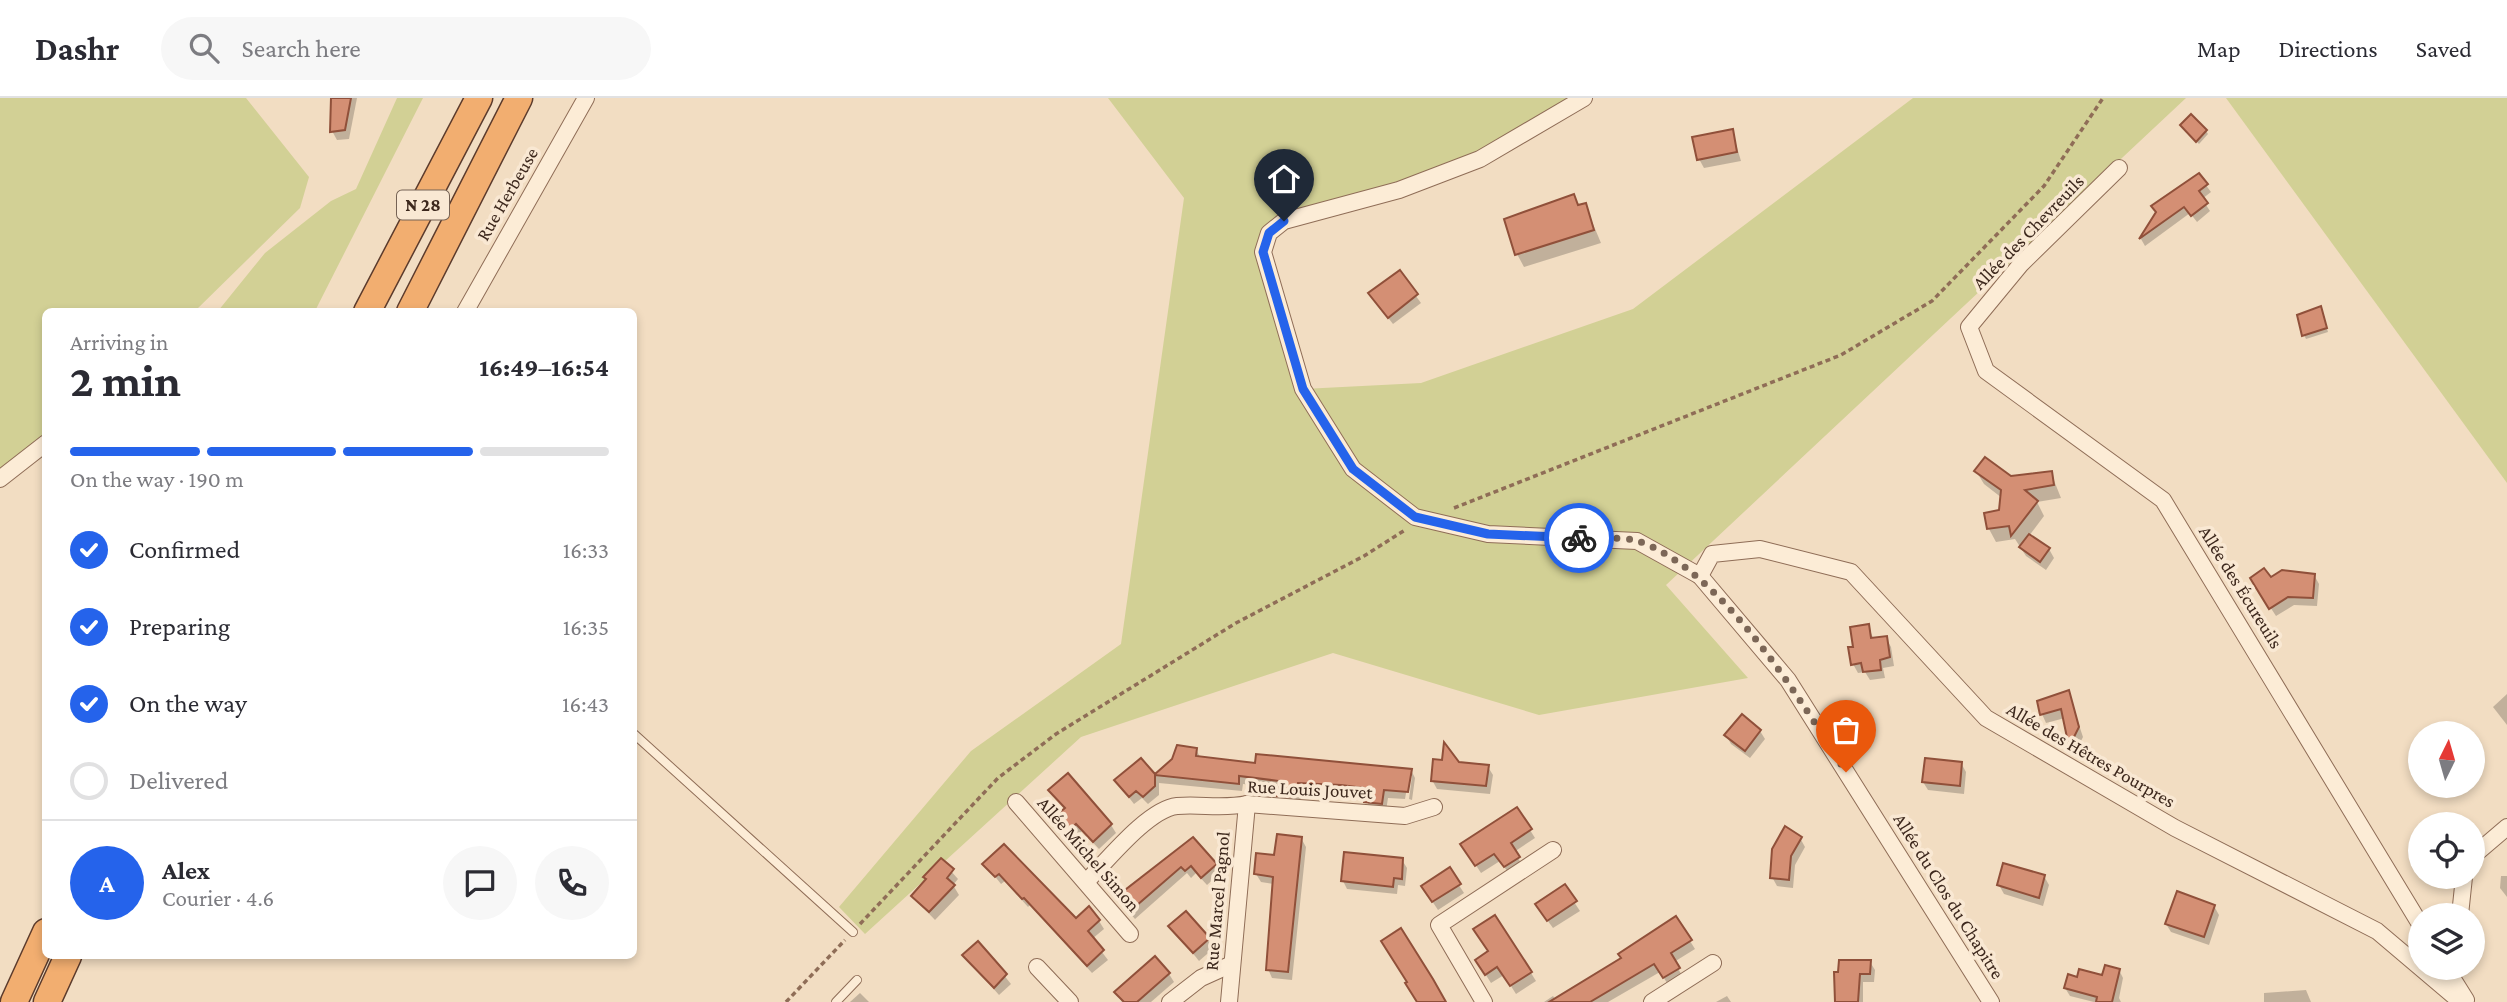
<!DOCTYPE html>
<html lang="en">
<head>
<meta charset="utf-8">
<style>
  body { margin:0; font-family:"Crimson Pro",serif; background:#f7f7f7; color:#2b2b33; height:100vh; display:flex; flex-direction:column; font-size:26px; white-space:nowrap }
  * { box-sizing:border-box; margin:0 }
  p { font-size:23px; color:#7c7c81 }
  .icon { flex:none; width:38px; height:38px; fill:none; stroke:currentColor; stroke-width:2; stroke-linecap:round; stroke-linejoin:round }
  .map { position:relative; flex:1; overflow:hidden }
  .drawer { position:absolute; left:42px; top:210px; width:595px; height:651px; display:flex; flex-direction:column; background:#fff; border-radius:10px; box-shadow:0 4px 10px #0003 }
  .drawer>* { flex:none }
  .needle { width:46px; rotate:5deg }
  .controls { position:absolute; left:2408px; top:623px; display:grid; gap:14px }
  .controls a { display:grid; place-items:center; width:77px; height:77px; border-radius:50%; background:#fff; box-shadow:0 4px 10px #0003; font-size:35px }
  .pin { position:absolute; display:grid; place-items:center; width:60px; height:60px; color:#fff; margin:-72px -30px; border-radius:50% 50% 50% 0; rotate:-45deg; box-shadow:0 0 7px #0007 }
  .pin .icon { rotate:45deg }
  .courier { position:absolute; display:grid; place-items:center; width:70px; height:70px; margin:-35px; border:5px solid #2563eb; border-radius:50%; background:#fff; color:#222; box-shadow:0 2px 9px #0007 }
  .headline em { font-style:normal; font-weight:700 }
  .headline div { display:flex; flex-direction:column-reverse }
  .headline { display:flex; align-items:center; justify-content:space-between; height:119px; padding:0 28px }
  h1 { font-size:46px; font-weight:700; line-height:52px }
  .bar { display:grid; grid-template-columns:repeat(4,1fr); gap:10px 7px; align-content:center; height:84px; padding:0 28px }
  .bar i { height:9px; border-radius:5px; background:#e1e1e2 }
  .bar .current { background:#2563eb }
  .bar p { grid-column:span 4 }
  .line { display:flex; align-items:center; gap:18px; padding:0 28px; border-top:2px solid #e1e1e2 }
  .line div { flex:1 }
  .round { display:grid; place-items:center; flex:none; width:74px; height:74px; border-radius:37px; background:#f7f7f7 }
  ol { padding:0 28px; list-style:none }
  li { display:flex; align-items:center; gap:21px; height:77px }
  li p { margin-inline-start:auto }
  li .icon { padding:7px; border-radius:50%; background:#2563eb; color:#fff; stroke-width:4 }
  li:last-child { color:#7c7c81 }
  li i { width:38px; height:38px; border:4px solid #e1e1e2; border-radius:50% }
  header { display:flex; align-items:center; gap:42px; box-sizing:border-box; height:98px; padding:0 35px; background:#fff; border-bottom:2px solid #e1e1e2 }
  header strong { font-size:33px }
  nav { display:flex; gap:38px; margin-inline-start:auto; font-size:24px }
  .search { width:490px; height:63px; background:#f7f7f7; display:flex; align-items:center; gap:18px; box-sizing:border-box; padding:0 24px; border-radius:38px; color:#7c7c81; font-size:26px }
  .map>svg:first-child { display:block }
  .green { fill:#d2d095 }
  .shadow { fill:#0003 }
  .building { fill:#d48f74; stroke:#90503a; stroke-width:2 }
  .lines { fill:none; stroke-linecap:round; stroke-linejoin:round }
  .service-casing { stroke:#8f6d57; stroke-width:10 }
  .minor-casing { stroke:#8f6d57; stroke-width:18 }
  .trunk-casing { stroke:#5c3b2c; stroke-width:29 }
  .path { stroke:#8f6d57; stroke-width:3.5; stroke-dasharray:5 3.5; stroke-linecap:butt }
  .service { stroke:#fcecd6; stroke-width:8 }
  .minor { stroke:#fcecd6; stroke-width:16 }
  .trunk { stroke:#f2ae70; stroke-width:26 }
  .done { stroke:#7c6757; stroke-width:7; stroke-dasharray:0 12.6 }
  .route { stroke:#2563eb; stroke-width:9 }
  .labels { text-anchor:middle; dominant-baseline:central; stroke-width:7; stroke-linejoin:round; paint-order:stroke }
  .shield { fill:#f9e8d3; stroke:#756254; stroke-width:2 }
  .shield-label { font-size:18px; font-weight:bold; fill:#3d281d }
  .street-label { font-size:19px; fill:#3d281d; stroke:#f9e8d3 }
</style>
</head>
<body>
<header>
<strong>Dashr</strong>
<div class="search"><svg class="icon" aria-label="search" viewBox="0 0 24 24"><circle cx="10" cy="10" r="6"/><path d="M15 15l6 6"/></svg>Search here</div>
<nav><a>Map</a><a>Directions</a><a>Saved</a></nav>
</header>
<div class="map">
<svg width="2507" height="904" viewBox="0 0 2507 904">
  <rect width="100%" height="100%" fill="#f2ddc2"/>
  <g class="green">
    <polygon points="0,0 246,0 309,79 300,110 195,213 46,214 45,338 0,374"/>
    <polygon points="397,0 423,0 315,213 218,213 265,155 331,103 356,91"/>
    <polygon points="1108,0 1584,0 1480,61 1284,123 1263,154 1303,291 1421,285 1633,211 1913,0 2186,0 1666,487 1748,580 1539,617 1333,555 1081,639 865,836 839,809 971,653 1121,546 1184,100"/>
    <polygon points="2226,0 2507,0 2507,385"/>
  </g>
  <g class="shadow">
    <polygon points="333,0 357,0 349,41 337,42 332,33"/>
    <polygon points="2184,31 2206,33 2208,36 2199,46"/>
    <polygon points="1732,33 1741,63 1704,70 1699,61"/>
    <polygon points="2199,78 2211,94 2202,101 2210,113 2197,124 2190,115 2145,148 2141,141 2157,115"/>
    <polygon points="1574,99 1579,108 1585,107 1601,145 1524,169 1517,156"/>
    <polygon points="1399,175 1421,205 1393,226 1375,203"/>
    <polygon points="2322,214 2328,234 2306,241 2304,237"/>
    <polygon points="1976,373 2011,379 2051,375 2061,400 2037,404 2044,418 2029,438 2049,451 2054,460 2046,472 2026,458 2015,441 1996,444 1989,431 2001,413 2002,400 1984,386"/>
    <polygon points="2314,477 2319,486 2317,508 2294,507 2276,518 2257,489 2270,481"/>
    <polygon points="1868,528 1874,542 1886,540 1891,549 1894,568 1883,570 1885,580 1870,582 1865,574 1858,575 1853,566 1855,550"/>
    <polygon points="2068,594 2083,639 2075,655 2065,620 2046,625 2042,616"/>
    <polygon points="2507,596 2507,627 2493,609"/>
    <polygon points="1760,633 1765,641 1750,660 1731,646 1726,637"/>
    <polygon points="1196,651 1201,661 1257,667 1411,672 1415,680 1412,702 1409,701 1412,678 1409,678 1405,701 1388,700 1386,713 1370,712 1366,698 1302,692 1300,707 1284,705 1279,697 1280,690 1243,686 1242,693 1159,685 1159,697 1148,706 1142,700 1134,706 1116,683 1155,679 1174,662"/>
    <polygon points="1443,664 1488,669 1493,677 1490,696 1437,691 1432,682"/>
    <polygon points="1961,665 1966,674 1964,696 1928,692 1923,684"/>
    <polygon points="1051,692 1111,727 1116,735 1099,751 1082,733 1070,744 1053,723 1065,712"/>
    <polygon points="1530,732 1535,740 1514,754 1523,768 1510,777 1500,763 1481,775 1468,755"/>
    <polygon points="1301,740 1306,749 1292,882 1272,880 1268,871 1274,786 1261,784 1256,776"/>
    <polygon points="1800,740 1805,749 1795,767 1793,790 1777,788 1772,779"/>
    <polygon points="1193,741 1220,775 1207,787 1196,775 1191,780 1187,775 1135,821 1123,807"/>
    <polygon points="1402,762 1407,770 1405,788 1398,787 1397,796 1347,791 1343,783"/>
    <polygon points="942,763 958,781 953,787 959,797 935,822 913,799"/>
    <polygon points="985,766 1076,823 1099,823 1104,831 1092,841 1108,862 1092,875 1030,807 1028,809 1005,783 1001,786"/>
    <polygon points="1449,772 1464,795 1438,812 1428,797"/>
    <polygon points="2044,778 2049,787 2043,808 2004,796 1999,787"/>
    <polygon points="2501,778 2507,778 2507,799 2500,790"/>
    <polygon points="1564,789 1580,813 1553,830 1542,815"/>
    <polygon points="2214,808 2219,817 2209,847 2171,834 2166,826"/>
    <polygon points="1186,815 1214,850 1199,863 1171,828"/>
    <polygon points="1690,843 1695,851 1674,864 1683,879 1669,888 1660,874 1608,904 1544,904 1553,898 1556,902"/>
    <polygon points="978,845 1011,886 999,897 965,858"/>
    <polygon points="1477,863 1531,875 1536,883 1516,896 1504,877 1491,885"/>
    <polygon points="1870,864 1875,872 1874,884 1863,884 1863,904 1837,904 1836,876"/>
    <polygon points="2119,872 2123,880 2119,900 2121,904 2094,904 2070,898 2065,890 2078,881 2103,879"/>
    <polygon points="1169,876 1174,884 1151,904 1122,904 1117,895"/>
    <polygon points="2306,892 2311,904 2264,904 2264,895"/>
    <polygon points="860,895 869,904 850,904"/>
    <polygon points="1727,898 1731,904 1716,904"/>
  </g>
  <g class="building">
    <polygon points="331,0 351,0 345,32 330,34"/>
    <polygon points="2191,16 2207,32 2196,44 2180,27"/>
    <polygon points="1733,31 1737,54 1697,62 1692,39"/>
    <polygon points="2199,75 2208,86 2199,93 2208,105 2191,118 2184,109 2139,141 2156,114 2151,108"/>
    <polygon points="1574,96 1578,107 1586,105 1594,132 1515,157 1504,121"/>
    <polygon points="1400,172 1418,196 1388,220 1368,195"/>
    <polygon points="2321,208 2327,230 2302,238 2297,217"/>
    <polygon points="1985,359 2011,378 2052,373 2054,387 2025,392 2038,403 2011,438 2009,428 1987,431 1984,415 1999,412 2001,392 1974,373"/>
    <polygon points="2029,436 2050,450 2040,464 2019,449"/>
    <polygon points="2264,470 2271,479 2282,472 2315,476 2313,500 2288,499 2269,511 2250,480"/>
    <polygon points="1869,526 1871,540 1887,538 1890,559 1880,562 1881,572 1863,574 1861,565 1851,567 1848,549 1853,549 1850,529"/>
    <polygon points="2069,592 2079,629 2069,649 2061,611 2040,617 2037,603"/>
    <polygon points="1742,616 1761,632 1745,653 1724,637"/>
    <polygon points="1444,644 1459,664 1489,667 1486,688 1431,683 1433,661 1442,662"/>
    <polygon points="1177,647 1197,650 1196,658 1255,665 1256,656 1412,671 1408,694 1384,692 1382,706 1364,704 1365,690 1341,687 1298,685 1296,699 1277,698 1279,683 1239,678 1239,686 1155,677 1155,688 1143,699 1136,693 1129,699 1114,682 1141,660 1155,676 1172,661"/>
    <polygon points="1925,660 1962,664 1960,688 1922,684"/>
    <polygon points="1068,675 1112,726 1093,744 1076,726 1064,737 1051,722 1065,710 1048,692"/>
    <polygon points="1517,709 1532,731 1511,745 1520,759 1504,769 1494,756 1475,768 1460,746"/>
    <polygon points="1785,728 1802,739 1791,758 1789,782 1770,780 1772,751"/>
    <polygon points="1277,736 1302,739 1288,874 1266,872 1273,779 1254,776 1256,755 1274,757"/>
    <polygon points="1193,739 1217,766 1201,780 1191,768 1185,773 1181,769 1129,814 1116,799"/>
    <polygon points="1004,746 1076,820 1089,808 1100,822 1088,833 1104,852 1087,868 1024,800 1022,801 999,776 995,779 982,766"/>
    <polygon points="1344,754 1403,760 1402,781 1394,780 1393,789 1341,783"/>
    <polygon points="941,760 954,771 947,780 955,787 929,814 911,798 926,781 923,779"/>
    <polygon points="2003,765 2045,777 2039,800 1997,787"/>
    <polygon points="1450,769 1461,786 1432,804 1421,788"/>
    <polygon points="1565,786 1577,803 1547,823 1535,806"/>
    <polygon points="2177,793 2215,807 2204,839 2165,826"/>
    <polygon points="1186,813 1210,840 1193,855 1168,828"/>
    <polygon points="1495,817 1532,874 1510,888 1497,869 1485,877 1475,862 1488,853 1473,831"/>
    <polygon points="1676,818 1692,842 1671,855 1680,870 1663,880 1654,866 1590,904 1549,904 1621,860 1618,856"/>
    <polygon points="1401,830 1433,881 1446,904 1417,904 1405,885 1407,884 1381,843"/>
    <polygon points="978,843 1007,876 994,890 962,857"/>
    <polygon points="1155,858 1170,875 1137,904 1124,904 1114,894"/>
    <polygon points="1839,862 1871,862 1870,876 1860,876 1858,904 1835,904 1834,874 1838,874"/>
    <polygon points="2105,867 2120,871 2112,904 2096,904 2097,899 2064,890 2068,876 2077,879 2079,871 2102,877"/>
  </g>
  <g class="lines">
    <g class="service-casing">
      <g id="service">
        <polyline points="634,636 853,834"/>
        <polyline points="836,904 857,882"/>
      </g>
    </g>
    <g class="minor-casing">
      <g id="minor">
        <polyline points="1584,0 1480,61 1399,92 1284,123 1269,135 1263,154 1303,291 1353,371 1415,419 1488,436 1637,443 1700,478 1788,582 1991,904"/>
        <polyline points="2119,70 2021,166 1969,229 1986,273 2163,402 2420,826"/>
        <polyline points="465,214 586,0"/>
        <polyline points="0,381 46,345"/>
        <polyline points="1700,478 1712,456 1760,451 1851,474 1986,620 2175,730 2377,833 2461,904"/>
        <polyline points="1016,704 1130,836"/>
        <polyline points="2473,758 2507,729"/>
        <path d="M1086,784C1106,764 1148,711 1177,708C1201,706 1223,711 1247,706L1405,718L1434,709"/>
        <polyline points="2460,817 2464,779"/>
        <polyline points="1037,869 1070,904"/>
        <polyline points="2446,870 2466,902"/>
        <polyline points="1170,904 1201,880 1232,866"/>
        <polyline points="1229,904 1247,706"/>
        <polyline points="1484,904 1439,827 1553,752"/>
        <polyline points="1652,904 1713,865"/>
      </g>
    </g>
    <g class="trunk-casing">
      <g id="trunk">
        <polyline points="367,214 479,0"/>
        <polyline points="410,214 519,0"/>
        <polyline points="14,904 46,834"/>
        <polyline points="47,904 68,858"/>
      </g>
    </g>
    <g class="path">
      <polyline points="1454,410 1841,257 1932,203 2044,88 2103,0"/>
      <polyline points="860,826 998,680 1056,636 1236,525 1364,458 1405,432"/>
      <polyline points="786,904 845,842"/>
    </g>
    <use href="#service" class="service"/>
    <use href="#minor" class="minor"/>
    <use href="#trunk" class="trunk"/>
  </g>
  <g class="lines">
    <path class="done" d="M1579,440C1596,441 1621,438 1638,443C1722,472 1800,601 1846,674"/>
    <polyline class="route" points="1284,123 1269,135 1263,154 1303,291 1353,371 1415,419 1488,436 1579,440"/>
  </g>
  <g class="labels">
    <rect class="shield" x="397" y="92.5" width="52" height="29" rx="5"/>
    <g class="shield-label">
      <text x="423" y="107">N 28</text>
    </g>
    <g class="street-label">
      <text transform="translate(507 96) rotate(-60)">Rue Herbeuse</text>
      <text transform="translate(2028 134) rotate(-46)">Allée des Chevreuils</text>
      <text transform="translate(2241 489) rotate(58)">Allée des Écureuils</text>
      <text transform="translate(2091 657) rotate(30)">Allée des Hêtres Pourpres</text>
      <text transform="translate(1310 691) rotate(3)">Rue Louis Jouvet</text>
      <text transform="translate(1089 756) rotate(49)">Allée Michel Simon</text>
      <text transform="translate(1949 798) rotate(58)">Allée du Clos du Chapitre</text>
      <text transform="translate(1217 803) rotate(-85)">Rue Marcel Pagnol</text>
    </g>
  </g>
</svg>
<div class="controls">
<a><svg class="needle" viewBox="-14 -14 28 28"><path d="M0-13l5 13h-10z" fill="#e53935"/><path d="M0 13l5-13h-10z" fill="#7c7c81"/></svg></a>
<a><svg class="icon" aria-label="locate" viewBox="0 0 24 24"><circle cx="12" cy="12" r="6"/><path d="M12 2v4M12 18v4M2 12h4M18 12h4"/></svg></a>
<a><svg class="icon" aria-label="layers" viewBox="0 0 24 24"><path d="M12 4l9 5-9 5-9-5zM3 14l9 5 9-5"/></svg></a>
</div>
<div class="pin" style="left:1846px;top:674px;background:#ea580c"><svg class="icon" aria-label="bag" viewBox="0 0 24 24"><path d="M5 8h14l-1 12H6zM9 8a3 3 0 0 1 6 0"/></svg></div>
<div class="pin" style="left:1284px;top:123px;background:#1f2937"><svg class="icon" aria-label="home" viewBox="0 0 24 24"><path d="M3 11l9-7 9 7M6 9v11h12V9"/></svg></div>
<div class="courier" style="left:1579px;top:440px"><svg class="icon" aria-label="bike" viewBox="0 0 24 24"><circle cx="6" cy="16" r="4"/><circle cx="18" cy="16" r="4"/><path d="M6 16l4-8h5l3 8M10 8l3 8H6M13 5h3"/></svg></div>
<section class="drawer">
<div class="headline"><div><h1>2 min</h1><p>Arriving in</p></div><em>16:49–16:54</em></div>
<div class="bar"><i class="current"></i><i class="current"></i><i class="current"></i><i></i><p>On the way · 190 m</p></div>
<ol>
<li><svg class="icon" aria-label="check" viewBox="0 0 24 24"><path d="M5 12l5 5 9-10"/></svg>Confirmed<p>16:33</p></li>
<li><svg class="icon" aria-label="check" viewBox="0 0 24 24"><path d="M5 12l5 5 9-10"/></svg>Preparing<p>16:35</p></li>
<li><svg class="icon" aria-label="check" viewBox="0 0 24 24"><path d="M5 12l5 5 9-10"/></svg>On the way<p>16:43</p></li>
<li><i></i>Delivered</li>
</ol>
<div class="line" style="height:126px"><b class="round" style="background:#2563eb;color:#fff">A</b><div><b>Alex</b><p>Courier · 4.6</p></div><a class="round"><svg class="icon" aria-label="chat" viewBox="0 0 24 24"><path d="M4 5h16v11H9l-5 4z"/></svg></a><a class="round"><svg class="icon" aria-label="phone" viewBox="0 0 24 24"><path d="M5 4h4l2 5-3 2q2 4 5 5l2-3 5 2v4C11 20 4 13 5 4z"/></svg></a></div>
</section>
</div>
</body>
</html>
